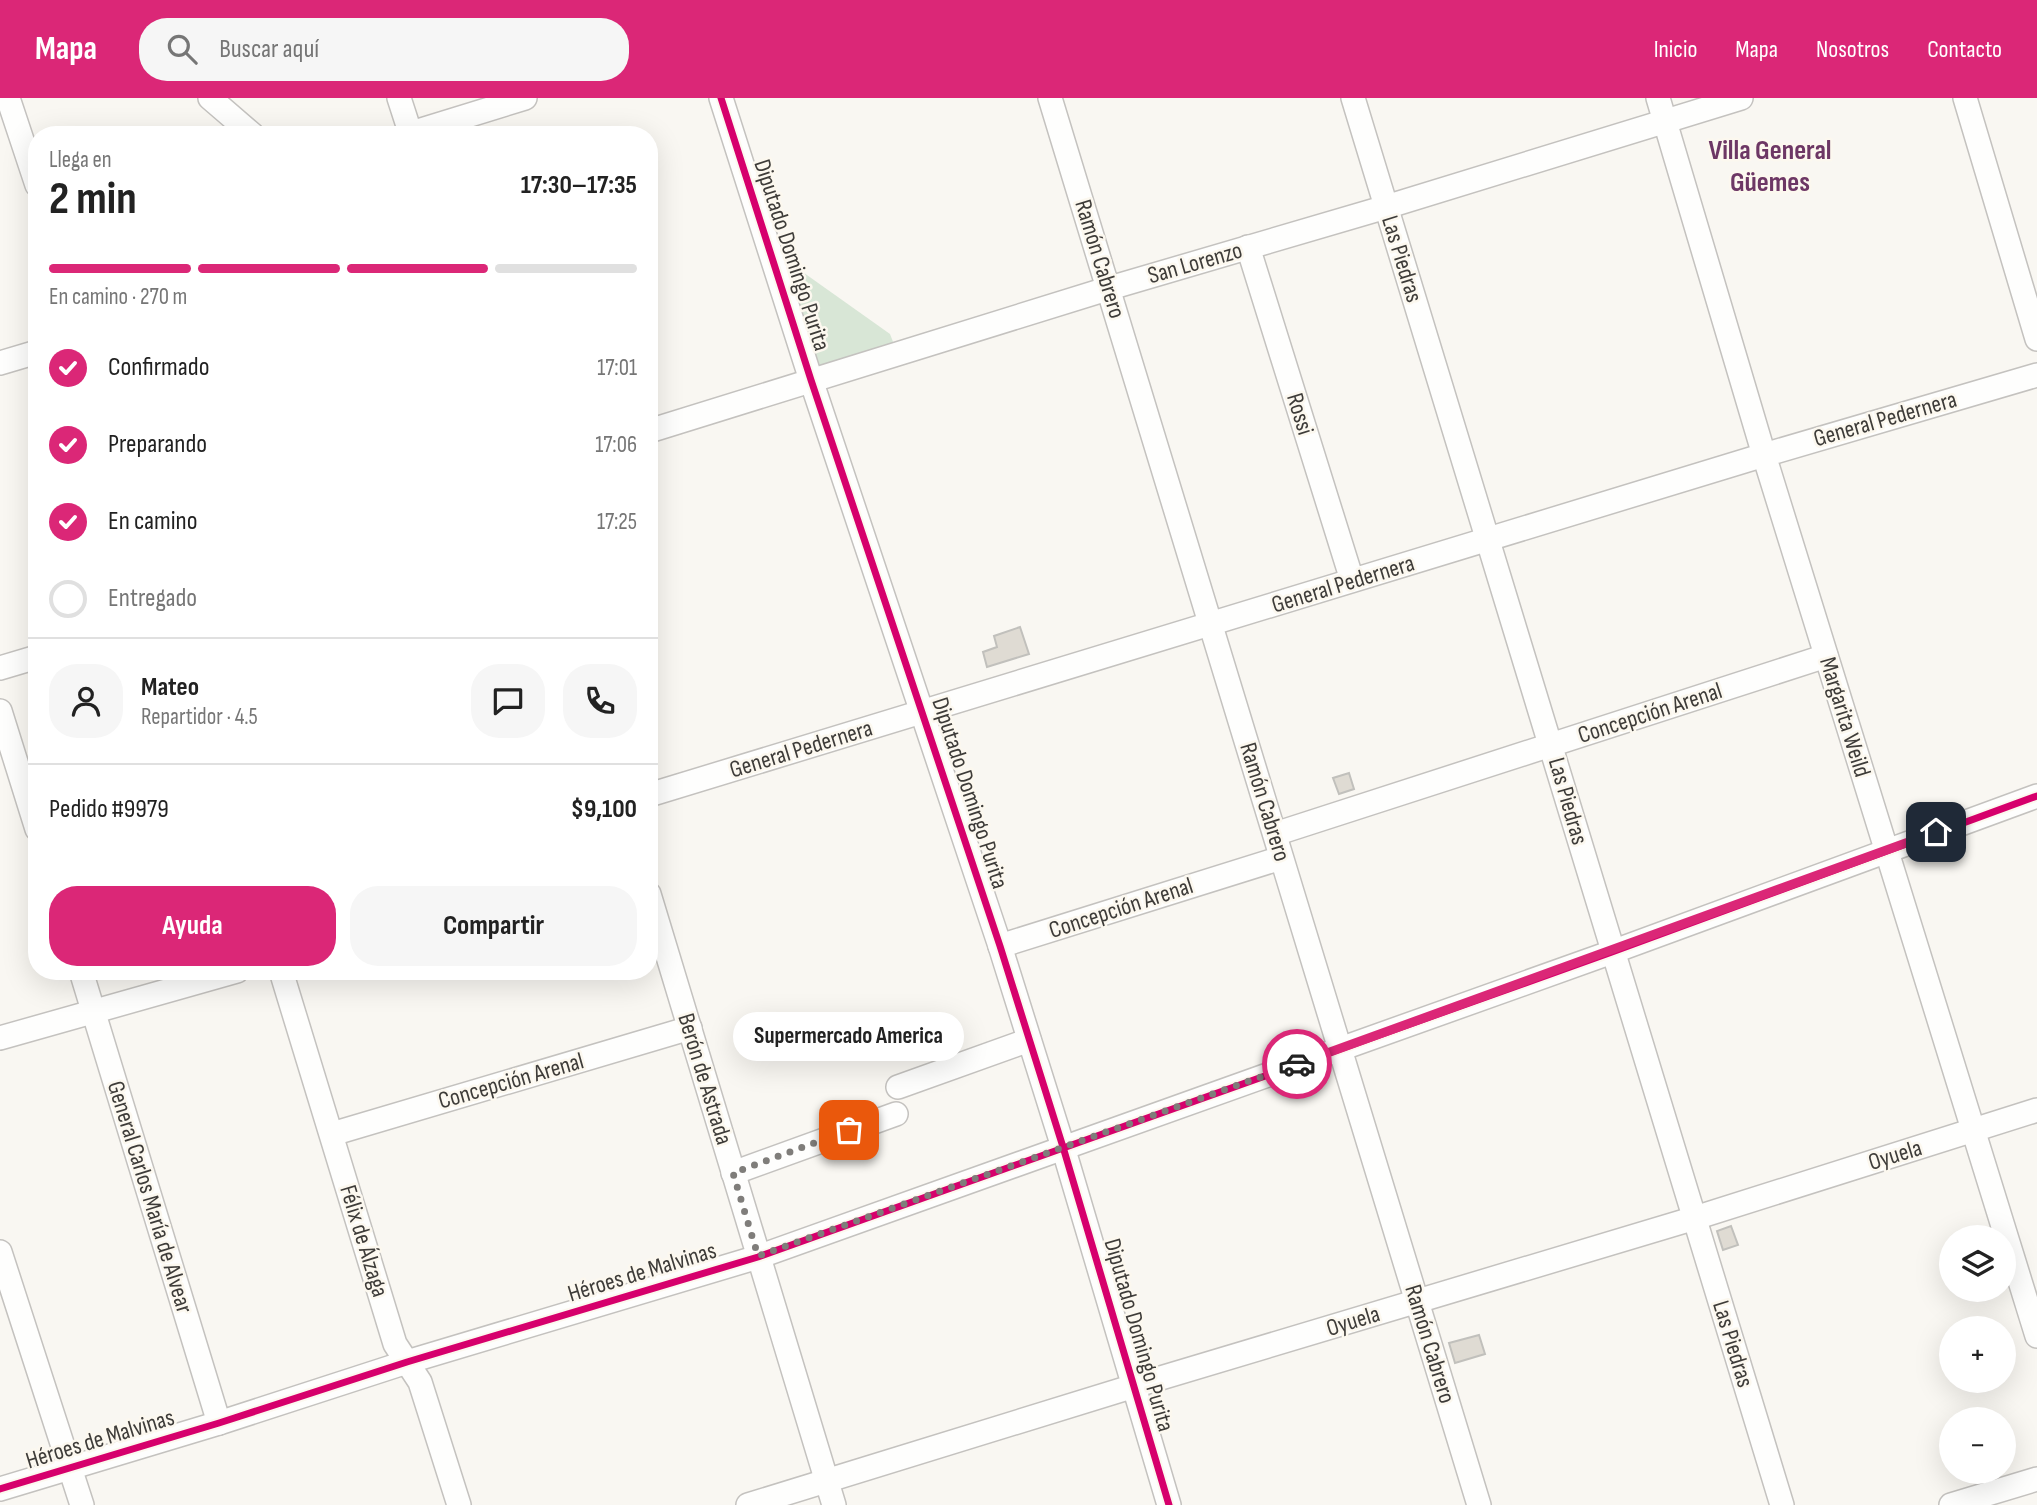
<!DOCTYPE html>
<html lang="es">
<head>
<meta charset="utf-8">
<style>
  body { margin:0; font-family:"Sofia Sans Condensed",sans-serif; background:#f6f6f6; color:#222; height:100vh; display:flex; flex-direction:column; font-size:26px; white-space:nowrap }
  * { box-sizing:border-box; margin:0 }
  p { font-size:23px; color:#767676 }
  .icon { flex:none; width:38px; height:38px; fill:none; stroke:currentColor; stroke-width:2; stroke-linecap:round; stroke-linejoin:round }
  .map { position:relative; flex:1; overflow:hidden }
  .sheet { position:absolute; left:28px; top:28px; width:630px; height:854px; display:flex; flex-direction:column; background:#fff; border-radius:28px; box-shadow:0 7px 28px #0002 }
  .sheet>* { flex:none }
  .tools { position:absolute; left:1939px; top:1127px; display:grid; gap:14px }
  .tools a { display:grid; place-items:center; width:77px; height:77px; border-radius:50%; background:#fff; box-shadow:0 7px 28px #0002; font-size:35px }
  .pin { position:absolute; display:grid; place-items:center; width:60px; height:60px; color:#fff; margin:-30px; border-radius:14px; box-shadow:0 4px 10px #0006 }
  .courier { position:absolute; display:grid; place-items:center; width:70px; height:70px; margin:-35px; border:5px solid #db2777; border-radius:50%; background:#fff; color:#222; box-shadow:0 2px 9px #0007 }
  .bubble { position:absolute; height:49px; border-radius:24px; background:#fff; box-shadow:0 7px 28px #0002; font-size:23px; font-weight:700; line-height:49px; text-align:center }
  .overview em { font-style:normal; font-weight:700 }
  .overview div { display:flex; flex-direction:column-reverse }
  .overview { display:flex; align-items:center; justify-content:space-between; height:119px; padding:0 21px }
  h1 { font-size:46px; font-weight:700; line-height:52px }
  .bar { display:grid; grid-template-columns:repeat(4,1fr); gap:10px 7px; align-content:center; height:84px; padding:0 21px }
  .bar i { height:9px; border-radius:5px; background:#e0e0e0 }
  .bar .on { background:#db2777 }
  .bar p { grid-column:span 4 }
  .line { display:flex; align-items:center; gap:18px; padding:0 21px; border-top:2px solid #e0e0e0 }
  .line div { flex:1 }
  .round { display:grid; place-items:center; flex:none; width:74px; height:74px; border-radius:28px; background:#f6f6f6 }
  ol { padding:0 21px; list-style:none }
  li { display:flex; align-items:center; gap:21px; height:77px }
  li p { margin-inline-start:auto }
  li .icon { padding:7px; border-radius:50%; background:#db2777; color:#fff; stroke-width:4 }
  li:last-child { color:#767676 }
  li i { width:38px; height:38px; border:4px solid #e0e0e0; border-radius:50% }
  .primary-button { display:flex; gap:14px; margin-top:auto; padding:14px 21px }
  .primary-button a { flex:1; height:80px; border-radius:28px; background:#db2777; color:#fff; font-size:28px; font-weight:700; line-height:80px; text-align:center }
  .primary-button a+a { background:#f6f6f6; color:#222 }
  header { display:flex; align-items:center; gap:42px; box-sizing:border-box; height:98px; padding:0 35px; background:#db2777; color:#fff }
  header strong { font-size:33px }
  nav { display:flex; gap:38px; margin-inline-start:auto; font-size:24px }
  .search { width:490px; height:63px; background:#f6f6f6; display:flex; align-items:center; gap:18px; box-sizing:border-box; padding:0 24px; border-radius:28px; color:#767676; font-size:26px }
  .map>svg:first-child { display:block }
  .green { fill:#d8e6d6 }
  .building { fill:#dfdbd3; stroke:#c1c0bc; stroke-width:2 }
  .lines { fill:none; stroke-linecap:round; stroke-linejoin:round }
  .minor-casing { stroke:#c4c2bf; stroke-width:26 }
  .minor { stroke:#fefefd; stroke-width:23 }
  .cycleway-casing { stroke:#fcf8ef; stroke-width:11 }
  .cycleway { stroke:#d6006c; stroke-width:7 }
  .done { stroke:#7f7d7a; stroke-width:7; stroke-dasharray:0 12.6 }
  .route { stroke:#db2777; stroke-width:9 }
  .labels { text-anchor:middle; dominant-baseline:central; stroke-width:5; stroke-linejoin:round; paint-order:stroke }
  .street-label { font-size:24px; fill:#3e3c39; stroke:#fcf8ef }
  .quarter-label { font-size:28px; font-weight:bold; fill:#6d3765; stroke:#fcf8ef }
</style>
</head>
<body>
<header>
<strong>Mapa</strong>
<div class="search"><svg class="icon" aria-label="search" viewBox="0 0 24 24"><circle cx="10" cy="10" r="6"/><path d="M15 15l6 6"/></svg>Buscar aquí</div>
<nav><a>Inicio</a><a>Mapa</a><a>Nosotros</a><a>Contacto</a></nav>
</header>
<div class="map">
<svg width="2037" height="1407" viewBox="0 0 2037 1407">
  <rect width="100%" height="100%" fill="#f9f7f2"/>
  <polygon class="green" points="797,170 890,236 895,249 822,268 814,263 785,174"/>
  <g class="building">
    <polygon points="1020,529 1029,556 987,569 983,554 997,549 994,538"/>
    <polygon points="1349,675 1354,691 1339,696 1333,680"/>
    <polygon points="1731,1128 1738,1147 1723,1152 1717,1133"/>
    <polygon points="1479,1237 1485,1256 1455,1265 1449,1245"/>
  </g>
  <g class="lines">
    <g class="minor-casing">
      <g id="minor">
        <polyline points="8,0 37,87"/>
        <polyline points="210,0 253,37"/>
        <polyline points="399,0 411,37"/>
        <polyline points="721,0 811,282 1000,848 1063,1049 1169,1407"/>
        <polyline points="1050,0 1479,1407"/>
        <polyline points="1353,0 1782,1407"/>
        <polyline points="1658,0 1764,357 2037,1238"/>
        <polyline points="1965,0 2037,241"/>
        <polyline points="405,37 525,0"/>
        <polyline points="1248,149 1352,482"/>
        <polyline points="0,265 37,254"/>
        <polyline points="649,333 1110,190 1386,109 1741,0"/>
        <polyline points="0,570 37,559"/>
        <polyline points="0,613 37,731"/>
        <polyline points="649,697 1764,357 2037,277"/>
        <polyline points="1275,736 1826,558"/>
        <polyline points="649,796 834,1407"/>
        <polyline points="1000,848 1281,760"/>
        <polyline points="81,873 219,1325"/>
        <polyline points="281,873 395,1246 420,1284 459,1407"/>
        <polyline points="0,940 237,873"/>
        <polyline points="898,989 1029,942"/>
        <polyline points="332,1036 690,930"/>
        <polyline points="733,1075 896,1016"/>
        <polyline points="0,1154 82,1407"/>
        <polyline points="0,1391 219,1325 407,1264 758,1159 1612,854 2037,698"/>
        <polyline points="748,1407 1134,1288 1695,1120 2037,1012"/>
        <polyline points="1951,1407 2037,1381"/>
      </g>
    </g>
    <use href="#minor" class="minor"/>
    <g class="cycleway-casing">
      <g id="cycleway">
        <polyline points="721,0 811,282 1000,848 1063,1049 1169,1407"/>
        <polyline points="0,1391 219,1325 407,1264 758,1159 1612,854 2037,698"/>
      </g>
    </g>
    <use href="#cycleway" class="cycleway"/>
  </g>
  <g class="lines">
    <polyline class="done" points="849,1032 733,1075 758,1158 1297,966"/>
    <polyline class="route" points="1297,966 1936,734"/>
  </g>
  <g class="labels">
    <g class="street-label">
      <text transform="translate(792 157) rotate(72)">Diputado Domingo Purita</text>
      <text transform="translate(1100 161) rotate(73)">Ramón Cabrero</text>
      <text transform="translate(1402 161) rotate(73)">Las Piedras</text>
      <text transform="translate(1195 165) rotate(-16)">San Lorenzo</text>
      <text transform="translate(1300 316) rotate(73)">Rossi</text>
      <text transform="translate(1885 321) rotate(-16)">General Pedernera</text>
      <text transform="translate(1343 486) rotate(-17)">General Pedernera</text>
      <text transform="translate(1650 615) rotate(-18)">Concepción Arenal</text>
      <text transform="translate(1845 619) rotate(73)">Margarita Weild</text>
      <text transform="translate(801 651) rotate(-17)">General Pedernera</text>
      <text transform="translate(970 695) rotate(72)">Diputado Domingo Purita</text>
      <text transform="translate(1568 703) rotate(74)">Las Piedras</text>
      <text transform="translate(1265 704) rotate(73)">Ramón Cabrero</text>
      <text transform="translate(1121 810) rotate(-18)">Concepción Arenal</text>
      <text transform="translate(705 981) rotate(73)">Berón de Astrada</text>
      <text transform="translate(511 983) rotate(-16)">Concepción Arenal</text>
      <text transform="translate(1895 1057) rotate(-17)">Oyuela</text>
      <text transform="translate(150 1099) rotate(73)">General Carlos María de Alvear</text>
      <text transform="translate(364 1143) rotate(73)">Félix de Álzaga</text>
      <text transform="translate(642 1174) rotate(-17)">Héroes de Malvinas</text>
      <text transform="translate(1353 1223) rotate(-17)">Oyuela</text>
      <text transform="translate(1139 1237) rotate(74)">Diputado Domingo Purita</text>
      <text transform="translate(1430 1246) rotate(73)">Ramón Cabrero</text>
      <text transform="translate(1733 1246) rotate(73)">Las Piedras</text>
      <text transform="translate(100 1341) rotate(-17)">Héroes de Malvinas</text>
    </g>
    <g class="quarter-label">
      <text x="1770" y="52">Villa General<tspan x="1770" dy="32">Güemes</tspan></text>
    </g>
  </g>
</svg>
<div class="tools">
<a><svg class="icon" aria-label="layers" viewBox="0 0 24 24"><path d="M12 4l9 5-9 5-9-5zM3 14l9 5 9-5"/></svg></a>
<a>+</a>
<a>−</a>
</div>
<div class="pin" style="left:849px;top:1032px;background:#ea580c"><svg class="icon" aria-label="bag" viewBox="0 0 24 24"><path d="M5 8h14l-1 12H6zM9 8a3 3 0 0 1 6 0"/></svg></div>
<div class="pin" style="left:1936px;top:734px;background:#1f2937"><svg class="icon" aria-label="home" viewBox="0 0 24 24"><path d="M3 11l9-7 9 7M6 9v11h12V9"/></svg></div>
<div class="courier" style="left:1297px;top:966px"><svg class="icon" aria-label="car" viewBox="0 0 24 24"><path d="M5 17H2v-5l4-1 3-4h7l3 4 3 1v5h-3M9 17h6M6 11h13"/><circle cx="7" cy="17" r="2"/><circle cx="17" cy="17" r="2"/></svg></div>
<div class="bubble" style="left:733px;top:914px;width:231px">Supermercado America</div>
<section class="sheet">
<div class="overview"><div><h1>2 min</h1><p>Llega en</p></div><em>17:30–17:35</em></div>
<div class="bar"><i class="on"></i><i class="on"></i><i class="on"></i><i></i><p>En camino · 270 m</p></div>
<ol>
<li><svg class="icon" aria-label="check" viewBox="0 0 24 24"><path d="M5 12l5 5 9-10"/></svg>Confirmado<p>17:01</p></li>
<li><svg class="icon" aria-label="check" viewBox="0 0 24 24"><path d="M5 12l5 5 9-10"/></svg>Preparando<p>17:06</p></li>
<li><svg class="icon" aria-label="check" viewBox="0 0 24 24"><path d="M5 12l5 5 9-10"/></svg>En camino<p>17:25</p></li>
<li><i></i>Entregado</li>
</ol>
<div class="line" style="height:126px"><a class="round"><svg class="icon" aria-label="person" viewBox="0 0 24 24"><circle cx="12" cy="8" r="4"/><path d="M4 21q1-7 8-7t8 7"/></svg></a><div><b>Mateo</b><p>Repartidor · 4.5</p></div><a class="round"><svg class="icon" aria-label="chat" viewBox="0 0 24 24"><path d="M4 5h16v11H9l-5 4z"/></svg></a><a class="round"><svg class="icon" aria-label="phone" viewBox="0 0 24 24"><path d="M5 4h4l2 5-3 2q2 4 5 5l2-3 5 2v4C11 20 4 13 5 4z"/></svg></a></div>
<div class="line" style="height:91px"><div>Pedido #9979</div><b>$9,100</b></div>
<div class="primary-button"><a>Ayuda</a><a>Compartir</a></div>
</section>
</div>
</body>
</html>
